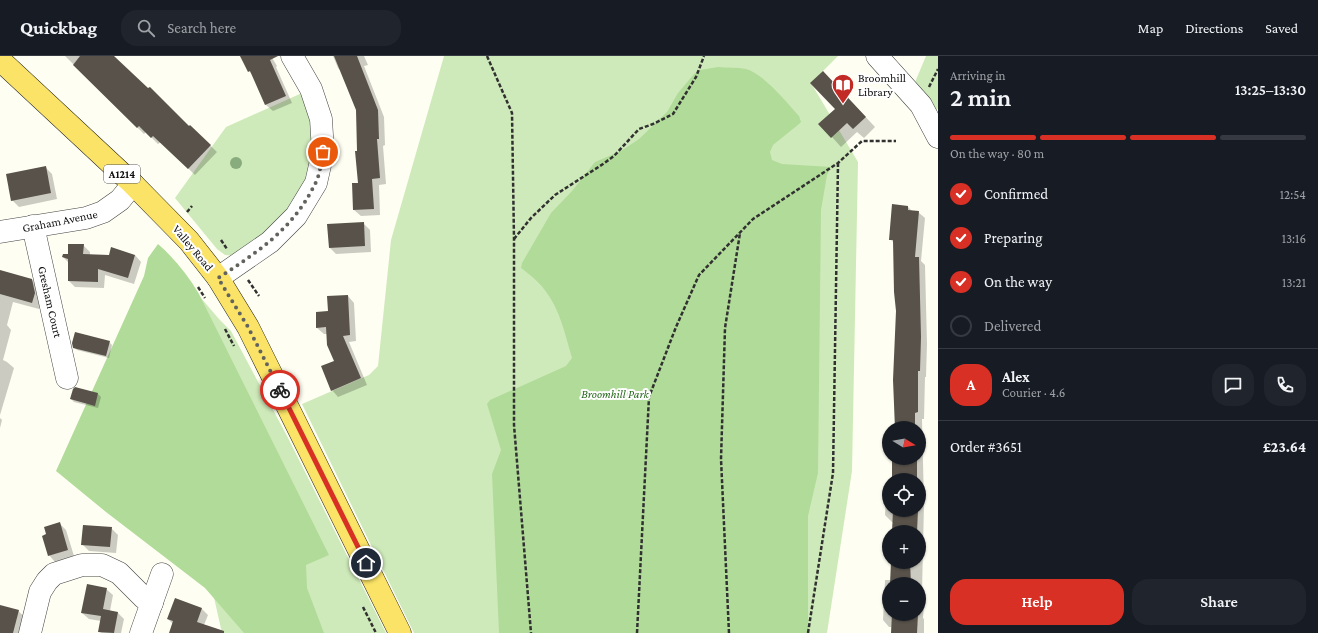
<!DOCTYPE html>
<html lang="en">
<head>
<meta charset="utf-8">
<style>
  body { margin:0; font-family:"Crimson Pro",serif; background:#20242c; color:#f1f3f6; height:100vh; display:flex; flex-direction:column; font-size:15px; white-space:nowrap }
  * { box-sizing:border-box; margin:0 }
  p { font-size:13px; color:#9ea1a6 }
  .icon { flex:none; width:22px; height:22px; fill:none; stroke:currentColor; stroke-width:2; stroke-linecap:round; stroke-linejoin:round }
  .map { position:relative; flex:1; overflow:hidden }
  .details { display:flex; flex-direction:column; background:#171b24; width:380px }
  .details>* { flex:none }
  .needle { width:26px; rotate:101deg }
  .tools { position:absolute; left:882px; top:365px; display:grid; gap:8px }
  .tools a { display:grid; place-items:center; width:44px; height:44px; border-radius:50%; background:#171b24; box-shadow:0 1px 3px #0004; font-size:20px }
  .pin { position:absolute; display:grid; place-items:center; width:34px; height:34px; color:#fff; margin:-17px; border:2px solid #fff; border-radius:50%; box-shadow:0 1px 4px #0007 }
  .courier { position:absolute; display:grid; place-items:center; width:40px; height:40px; margin:-20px; border:3px solid #d93025; border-radius:50%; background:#fff; color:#222; box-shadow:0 1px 5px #0007 }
  .summary em { font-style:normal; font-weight:600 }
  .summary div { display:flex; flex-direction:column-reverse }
  .summary { display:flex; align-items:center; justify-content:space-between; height:68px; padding:0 12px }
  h1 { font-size:26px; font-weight:600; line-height:30px }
  .bar { display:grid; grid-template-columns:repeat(4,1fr); gap:6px 4px; align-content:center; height:48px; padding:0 12px }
  .bar i { height:5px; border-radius:3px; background:#363941 }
  .bar .current { background:#d93025 }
  .bar p { grid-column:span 4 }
  .line { display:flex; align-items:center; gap:10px; padding:0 12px; border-top:1px solid #363941 }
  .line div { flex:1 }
  .round { display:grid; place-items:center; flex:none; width:42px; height:42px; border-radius:16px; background:#20242c }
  ol { padding:0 12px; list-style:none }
  li { display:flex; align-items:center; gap:12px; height:44px }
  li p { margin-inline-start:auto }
  li .icon { padding:4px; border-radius:50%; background:#d93025; color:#fff; stroke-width:4 }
  li:last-child { color:#9ea1a6 }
  li i { width:22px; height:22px; border:2px solid #363941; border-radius:50% }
  .action { display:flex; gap:8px; margin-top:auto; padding:8px 12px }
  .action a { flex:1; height:46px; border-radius:16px; background:#d93025; color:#fff; font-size:16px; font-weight:600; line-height:46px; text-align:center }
  .action a+a { background:#20242c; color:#f1f3f6 }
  header { display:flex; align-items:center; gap:24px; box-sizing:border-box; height:56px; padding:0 20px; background:#171b24; border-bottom:1px solid #363941 }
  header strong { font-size:19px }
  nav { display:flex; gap:22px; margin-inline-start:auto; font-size:14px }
  .search { width:280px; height:36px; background:#20242c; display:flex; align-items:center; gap:10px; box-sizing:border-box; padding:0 14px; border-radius:16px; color:#9ea1a6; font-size:15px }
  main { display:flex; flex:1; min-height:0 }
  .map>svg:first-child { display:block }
  .green { fill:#cfeaba }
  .forest { fill:#b1db99 }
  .shadow { fill:#0003; fill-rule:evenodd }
  .building { fill:#58524b }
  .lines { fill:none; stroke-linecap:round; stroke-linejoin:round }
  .minor-casing { stroke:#424242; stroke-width:23 }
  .major-casing { stroke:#202020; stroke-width:23 }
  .path { stroke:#313131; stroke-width:2.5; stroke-dasharray:4 2; stroke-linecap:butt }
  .minor { stroke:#fff; stroke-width:22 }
  .major { stroke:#fae367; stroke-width:22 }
  .tree { fill:#88ac7d }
  .done { stroke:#63635e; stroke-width:4; stroke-dasharray:0 7.2 }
  .route { stroke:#d93025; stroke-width:5 }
  .labels { text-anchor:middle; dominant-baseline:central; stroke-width:4; stroke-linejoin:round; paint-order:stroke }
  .shield { fill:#fff; stroke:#575757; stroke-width:1 }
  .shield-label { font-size:11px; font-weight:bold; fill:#0f0f0f }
  .poi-label { font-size:12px; fill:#0f0f0f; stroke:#fff; text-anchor:start }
  .street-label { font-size:12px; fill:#0f0f0f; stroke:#fff }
  .park-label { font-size:12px; font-style:italic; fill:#27691e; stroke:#fff }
</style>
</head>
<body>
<header>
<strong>Quickbag</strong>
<div class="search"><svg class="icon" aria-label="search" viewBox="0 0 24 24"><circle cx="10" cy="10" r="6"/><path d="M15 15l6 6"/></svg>Search here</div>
<nav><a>Map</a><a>Directions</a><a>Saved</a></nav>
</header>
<main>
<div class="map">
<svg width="938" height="577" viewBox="0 0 938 577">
  <rect width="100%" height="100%" fill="#fffef2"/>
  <g class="green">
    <polygon points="444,0 838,0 811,27 858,106 852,415 827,577 414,577 302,348 369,319 378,310 391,184"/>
    <polygon points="926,0 938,0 938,52 935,57 913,31"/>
    <polygon points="311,33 323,96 296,160 237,200 225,199 217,193 175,142 226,71"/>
    <polygon points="170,206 219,263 231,275 287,380 386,577 222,577 210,524"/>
  </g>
  <g class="forest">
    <path d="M718,11C727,12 737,11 746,13C764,18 787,47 799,60L801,66L799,68L773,89L770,96L772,104L782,108L831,111L827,119L821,154L818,417L808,460V561L809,577H499L492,418L501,394L487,348L490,344L566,310L572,302C565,278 560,253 544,233C538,225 529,218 521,212L522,207L551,157L572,135L595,106L621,95L639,83L667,56L678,37L694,18L700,14Z"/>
    <path d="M158,188C174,202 188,219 199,238L329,499L306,509L307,532L324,577H244L205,532L106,456L56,415L144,220L148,202Z"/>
  </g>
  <g class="shadow">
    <polygon points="65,0 106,0 190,71 190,70 217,96 195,119 161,86 158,88 146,76 144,78"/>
    <polygon points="240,0 271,0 277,10 276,11 292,47 273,55 266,49 253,19 249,15"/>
    <polygon points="333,0 364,0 368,9 364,10 384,61 385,89 383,90 386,128 379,129 380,159 361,160 354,154 359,128 357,54 342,16 338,12"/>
    <polygon points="833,26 875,71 864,82 857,76 841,91 832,81 836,53"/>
    <polygon points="46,112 52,118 57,143 19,151 12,144"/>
    <path d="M893,149L908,151L912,155L918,156L925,162L921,205L925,209L927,288L926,321H925L924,363H922L924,448L922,536L925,538L923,562L924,563V577H892V571H889L883,564L885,524H891L892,506H919V476H893L894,466H892L885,459L886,442H889V454H919V424H893L895,402H919V372H895L894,324L897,255L894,187L890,183ZM889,528H919V558H889Z"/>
    <polygon points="363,167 370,174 371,196 336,198 330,192"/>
    <polygon points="83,189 90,196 90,199 135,199 141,206 134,228 105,219 104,232 75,231 69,225 69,207 63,201"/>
    <polygon points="0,215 32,224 38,231 41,244 39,253 13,246 7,269 11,274 3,304 7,306 14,312 0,359"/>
    <polygon points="348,240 354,247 356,285 349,286 367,329 338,341 332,334 335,306 328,278 324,278 317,272 329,256"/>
    <polygon points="109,286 112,289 109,302 77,294 74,291"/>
    <polygon points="98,338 101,341 98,352 74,346 71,343"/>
    <polygon points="0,362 2,364 0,372"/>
    <polygon points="60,468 66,474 74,500 55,506 49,499"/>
    <polygon points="111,472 118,479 116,497 89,495 82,488"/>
    <polygon points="106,533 113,539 110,555 118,557 124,563 121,577 101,577 99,575 101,565 89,563 82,557"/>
    <polygon points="201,552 208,559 204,569 213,577 170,577 173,568 168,563"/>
    <polygon points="18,555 25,561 21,577 0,577 0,557"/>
  </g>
  <g class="building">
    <polygon points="80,0 114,0 148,32 150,31 189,70 190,69 211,89 188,113 153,80 151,82 139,70 137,72 73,9"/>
    <polygon points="240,0 278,0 270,4 286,40 265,49 250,15 248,16"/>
    <polygon points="334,0 357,0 378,54 379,83 377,83 380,122 372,123 374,153 353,154 352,127 358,127 355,95 357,95 356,54"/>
    <polygon points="823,15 866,61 853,73 847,67 831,82 818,68 835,53 810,27"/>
    <polygon points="46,110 51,137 11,145 6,118"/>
    <polygon points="892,148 908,150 908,154 919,155 915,201 919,201 921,281 920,315 918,315 918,356 915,357 915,372 895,372 893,324 896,255 894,236 893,184 889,184"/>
    <polygon points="364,166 365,190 329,192 327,168"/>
    <polygon points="68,188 84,188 83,198 109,199 111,191 135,199 128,222 98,213 98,226 68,225 68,203 62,201 63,198 68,198"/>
    <polygon points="0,214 32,223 35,237 32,247 0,238"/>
    <polygon points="348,239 350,279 343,280 361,322 331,335 321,310 334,305 327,289 326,271 316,272 316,256 328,255 327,240"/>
    <polygon points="75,276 110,285 106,300 73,292 72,287"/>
    <polygon points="75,331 98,337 95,350 70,343 73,333"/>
    <polygon points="917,404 917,424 892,424 892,405"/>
    <polygon points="893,454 918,454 917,476 892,476"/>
    <polygon points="60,466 68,494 48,500 42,480 46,478 44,471"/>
    <polygon points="83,469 112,471 110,491 81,489"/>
    <polygon points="891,506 910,506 911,528 890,528"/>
    <polygon points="87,528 107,532 103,553 118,556 114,577 98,576 101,560 81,557"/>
    <polygon points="175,542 202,552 197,566 224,575 224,577 169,577 173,565 167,563"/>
    <polygon points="0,549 19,554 13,577 0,577"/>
    <polygon points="892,558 918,558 917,577 891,577"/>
  </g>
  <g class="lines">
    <g class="minor-casing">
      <g id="minor">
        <polyline points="877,0 921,49 938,81"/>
        <polyline points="33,170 67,322"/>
        <polyline points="0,176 86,162 103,156 120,144 133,128"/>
        <polyline points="218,222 270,186 296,160 316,127 323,96 321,63 311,33 292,0"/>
        <polyline points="30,577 40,536 47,525 54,518 82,509 102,509 119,517 144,542 152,547"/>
        <polyline points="141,577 162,518"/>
      </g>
    </g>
    <g class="major-casing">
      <polyline id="major" points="0,4 133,128 189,185 218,222 248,271 400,577"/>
    </g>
    <g class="path">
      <polyline points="487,0 512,57 514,183 514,369 531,577"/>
      <polyline points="929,31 938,13"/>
      <polyline points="187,156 192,150"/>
      <polyline points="514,183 531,162 555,139 603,108 614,100 639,73 653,68 673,58 696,21 704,0"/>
      <polyline points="221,184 227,193"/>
      <polyline points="248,224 259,240"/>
      <polyline points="198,231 205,242"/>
      <polyline points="225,273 234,290"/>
      <polyline points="363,551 376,577"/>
      <polyline points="637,577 649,341 676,271 699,219 753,163 838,107 862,85 896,85"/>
      <polyline points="729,577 721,403 725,272 740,177"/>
      <polyline points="808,577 833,417 838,108"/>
    </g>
    <use href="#minor" class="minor"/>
    <use href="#major" class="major"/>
  </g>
  <circle class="tree" cx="236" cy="107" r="6"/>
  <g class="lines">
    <path class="done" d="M280,334L248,271L218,222C258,196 293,173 315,128C320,119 321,106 323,96"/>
    <polyline class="route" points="280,334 366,507"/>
  </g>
  <defs>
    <g id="library-pin" transform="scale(1.15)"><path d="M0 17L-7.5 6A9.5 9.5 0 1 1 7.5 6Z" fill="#c22b25" stroke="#fff"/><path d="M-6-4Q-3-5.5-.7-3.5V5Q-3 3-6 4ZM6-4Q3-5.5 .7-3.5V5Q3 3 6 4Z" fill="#fff"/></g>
  </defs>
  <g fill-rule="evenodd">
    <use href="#library-pin" x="843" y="29"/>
  </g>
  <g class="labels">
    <rect class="shield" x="104" y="109" width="36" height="18" rx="3"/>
    <g class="shield-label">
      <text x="122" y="118">A1214</text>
    </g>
    <g class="poi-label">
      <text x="858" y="22">Broomhill<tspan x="858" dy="14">Library</tspan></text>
    </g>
    <g class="street-label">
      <text transform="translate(60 165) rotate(-11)">Graham Avenue</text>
      <text transform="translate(193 192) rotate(50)">Valley Road</text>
      <text transform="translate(50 246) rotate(77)">Gresham Court</text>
    </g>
    <g class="park-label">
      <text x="615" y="338">Broomhill Park</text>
    </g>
  </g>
</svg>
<div class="tools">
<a><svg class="needle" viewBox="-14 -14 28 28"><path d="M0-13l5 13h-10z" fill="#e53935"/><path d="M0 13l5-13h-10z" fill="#9ea1a6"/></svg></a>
<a><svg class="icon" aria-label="locate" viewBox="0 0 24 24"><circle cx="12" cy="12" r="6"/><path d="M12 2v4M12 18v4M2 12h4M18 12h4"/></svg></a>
<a>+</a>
<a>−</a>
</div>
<div class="pin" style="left:323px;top:96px;background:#ea580c"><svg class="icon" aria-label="bag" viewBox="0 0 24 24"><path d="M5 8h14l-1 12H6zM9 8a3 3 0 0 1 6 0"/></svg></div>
<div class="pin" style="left:366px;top:507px;background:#1f2937"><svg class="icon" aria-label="home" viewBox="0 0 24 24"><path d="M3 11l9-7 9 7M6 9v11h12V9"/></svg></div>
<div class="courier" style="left:280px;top:334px"><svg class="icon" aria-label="bike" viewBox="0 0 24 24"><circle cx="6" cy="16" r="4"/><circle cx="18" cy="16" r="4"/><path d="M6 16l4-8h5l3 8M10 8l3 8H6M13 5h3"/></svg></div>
</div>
<section class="details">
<div class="summary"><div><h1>2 min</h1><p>Arriving in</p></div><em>13:25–13:30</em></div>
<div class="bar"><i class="current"></i><i class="current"></i><i class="current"></i><i></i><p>On the way · 80 m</p></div>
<ol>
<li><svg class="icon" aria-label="check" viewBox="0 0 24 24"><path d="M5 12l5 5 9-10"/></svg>Confirmed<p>12:54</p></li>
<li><svg class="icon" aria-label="check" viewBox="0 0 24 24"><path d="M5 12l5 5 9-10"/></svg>Preparing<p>13:16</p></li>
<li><svg class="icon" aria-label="check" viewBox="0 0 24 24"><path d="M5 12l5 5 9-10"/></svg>On the way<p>13:21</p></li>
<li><i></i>Delivered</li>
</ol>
<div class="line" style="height:72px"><b class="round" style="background:#d93025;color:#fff">A</b><div><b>Alex</b><p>Courier · 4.6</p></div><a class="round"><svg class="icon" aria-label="chat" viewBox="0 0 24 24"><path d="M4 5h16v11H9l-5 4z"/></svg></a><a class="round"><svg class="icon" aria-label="phone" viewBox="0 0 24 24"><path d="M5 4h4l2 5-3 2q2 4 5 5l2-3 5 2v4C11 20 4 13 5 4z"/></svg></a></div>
<div class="line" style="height:52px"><div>Order #3651</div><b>£23.64</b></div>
<div class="action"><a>Help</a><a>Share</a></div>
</section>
</main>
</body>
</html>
